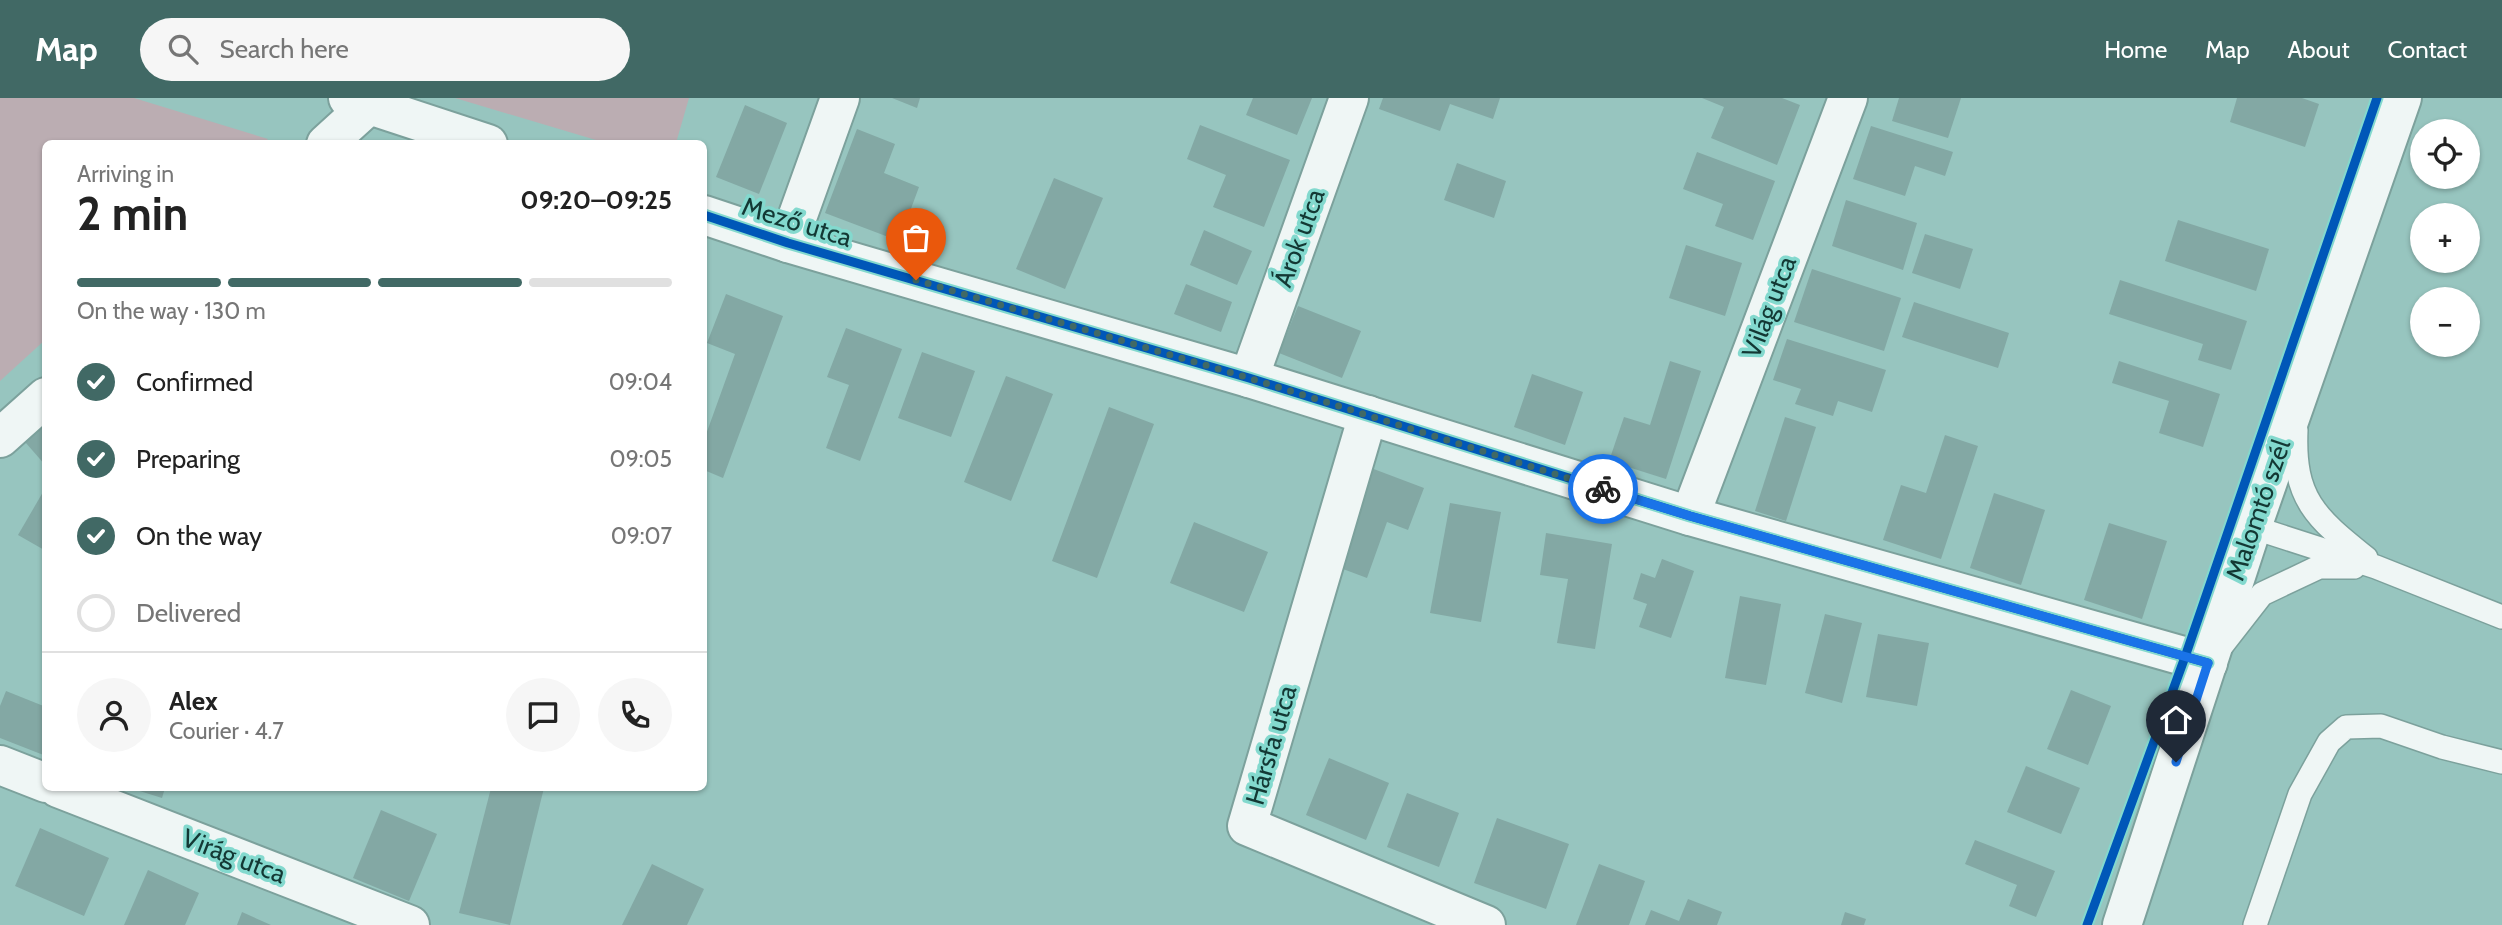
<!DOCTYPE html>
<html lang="en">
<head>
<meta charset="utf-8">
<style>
  body { margin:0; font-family:Cabin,sans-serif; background:#f6f6f6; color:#222; height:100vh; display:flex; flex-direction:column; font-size:26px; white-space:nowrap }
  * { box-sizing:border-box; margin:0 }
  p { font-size:23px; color:#767676 }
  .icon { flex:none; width:38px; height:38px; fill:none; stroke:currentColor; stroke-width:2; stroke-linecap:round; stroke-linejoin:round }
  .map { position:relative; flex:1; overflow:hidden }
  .details { position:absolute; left:42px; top:42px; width:665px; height:651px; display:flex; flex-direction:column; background:#fff; border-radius:10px; box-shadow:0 2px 5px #0004 }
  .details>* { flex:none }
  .tools { position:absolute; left:2410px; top:21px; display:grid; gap:14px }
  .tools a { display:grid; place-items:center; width:70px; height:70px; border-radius:50%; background:#fff; box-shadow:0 2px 5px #0004; font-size:35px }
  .pin { position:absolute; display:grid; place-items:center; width:60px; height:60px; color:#fff; margin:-72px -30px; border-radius:50% 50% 50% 0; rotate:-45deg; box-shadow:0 0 7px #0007 }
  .pin .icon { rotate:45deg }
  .courier { position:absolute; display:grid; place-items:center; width:70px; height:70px; margin:-35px; border:5px solid #1a73e8; border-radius:50%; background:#fff; color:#222; box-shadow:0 2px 9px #0007 }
  .summary em { font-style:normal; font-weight:700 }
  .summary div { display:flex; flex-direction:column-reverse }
  .summary { display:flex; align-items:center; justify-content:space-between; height:119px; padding:0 35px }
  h1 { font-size:46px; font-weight:700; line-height:52px }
  .bar { display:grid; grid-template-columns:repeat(4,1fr); gap:10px 7px; align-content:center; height:84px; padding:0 35px }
  .bar i { height:9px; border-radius:5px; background:#e0e0e0 }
  .bar .current { background:#416965 }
  .bar p { grid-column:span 4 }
  .line { display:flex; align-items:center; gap:18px; padding:0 35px; border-top:2px solid #e0e0e0 }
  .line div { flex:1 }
  .round { display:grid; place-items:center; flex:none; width:74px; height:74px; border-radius:37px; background:#f6f6f6 }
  ol { padding:0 35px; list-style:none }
  li { display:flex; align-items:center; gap:21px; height:77px }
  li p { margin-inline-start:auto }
  li .icon { padding:7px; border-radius:50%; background:#416965; color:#fff; stroke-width:4 }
  li:last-child { color:#767676 }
  li i { width:38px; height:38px; border:4px solid #e0e0e0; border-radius:50% }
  header { display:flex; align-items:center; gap:42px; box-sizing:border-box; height:98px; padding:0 35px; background:#416965; color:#fff }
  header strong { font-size:33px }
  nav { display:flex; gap:38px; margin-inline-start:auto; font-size:24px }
  .search { width:490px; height:63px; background:#f6f6f6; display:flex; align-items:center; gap:18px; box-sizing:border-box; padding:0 24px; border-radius:38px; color:#767676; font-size:26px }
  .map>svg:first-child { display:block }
  .green { fill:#bbadb2 }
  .building { fill:#83a8a4 }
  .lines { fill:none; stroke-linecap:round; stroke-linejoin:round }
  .service-casing { stroke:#7ca19c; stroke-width:26 }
  .minor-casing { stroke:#7ca19c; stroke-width:42 }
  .service { stroke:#eff6f5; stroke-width:23 }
  .minor { stroke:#eff6f5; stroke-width:38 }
  .cycleway-casing { stroke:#83d9ce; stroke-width:13 }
  .cycleway { stroke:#0057b8; stroke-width:9 }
  .done { stroke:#416965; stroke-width:7; stroke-dasharray:0 12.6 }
  .route { stroke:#1a73e8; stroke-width:9 }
  .labels { text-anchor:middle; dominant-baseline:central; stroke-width:7; stroke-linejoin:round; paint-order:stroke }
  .street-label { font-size:26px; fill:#133834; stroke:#83d9ce }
</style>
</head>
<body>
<header>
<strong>Map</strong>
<div class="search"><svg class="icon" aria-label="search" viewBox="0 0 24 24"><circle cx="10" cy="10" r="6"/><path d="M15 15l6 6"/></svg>Search here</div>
<nav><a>Home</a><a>Map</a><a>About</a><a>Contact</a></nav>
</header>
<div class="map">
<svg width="2502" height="827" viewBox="0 0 2502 827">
  <rect width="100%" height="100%" fill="#97c5bf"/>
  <g class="green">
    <polygon points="0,0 134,0 268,41 263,46 46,46 45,242 0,283"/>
    <polygon points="455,0 689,0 676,45 606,45"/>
  </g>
  <g class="building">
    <polygon points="892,0 920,0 917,10"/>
    <polygon points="1253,0 1312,0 1297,37 1246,17"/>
    <polygon points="1383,0 1500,0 1493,21 1450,6 1440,33 1379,11"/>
    <polygon points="1702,0 1782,0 1800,7 1777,67 1711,40 1724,9"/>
    <polygon points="1899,0 1961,0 1948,40 1892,23"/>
    <polygon points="2237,0 2302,0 2319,6 2305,49 2230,24"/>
    <polygon points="745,7 787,25 759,96 716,79"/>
    <polygon points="1200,27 1290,62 1264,129 1213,109 1226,77 1187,61"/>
    <polygon points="1871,28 1953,54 1945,78 1915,68 1905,98 1853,81"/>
    <polygon points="857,31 895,46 884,75 919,89 899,143 825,115"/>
    <polygon points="1697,54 1775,83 1753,142 1715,128 1723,106 1683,91"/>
    <polygon points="1457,65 1506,83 1494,120 1444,102"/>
    <polygon points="1054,80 1103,100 1065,191 1016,171"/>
    <polygon points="1846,102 1917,125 1903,172 1832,148"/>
    <polygon points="2178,122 2269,151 2256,193 2165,163"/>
    <polygon points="1204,132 1252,153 1237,187 1190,167"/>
    <polygon points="1925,136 1973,151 1960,191 1912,175"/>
    <polygon points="1686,147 1742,165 1725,218 1669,200"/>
    <polygon points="1812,171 1901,200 1884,253 1794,224"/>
    <polygon points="2120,182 2247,223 2231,272 2198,262 2203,246 2109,216"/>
    <polygon points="1186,186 1232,204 1221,234 1174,216"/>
    <polygon points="726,196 783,218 723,380 704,372 704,342 735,256 707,245"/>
    <polygon points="1914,204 2009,235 1998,270 1902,239"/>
    <polygon points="1298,208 1361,233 1342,280 1279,255"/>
    <polygon points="846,230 902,251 860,363 826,350 849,287 827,279"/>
    <polygon points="1787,241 1886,272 1872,314 1838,303 1833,318 1795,306 1801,291 1773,282"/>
    <polygon points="922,254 975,273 951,339 898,320"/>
    <polygon points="1670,263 1701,273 1666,381 1609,363 1624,319 1650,327"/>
    <polygon points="2119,263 2220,296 2203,349 2159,335 2169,303 2112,285"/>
    <polygon points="1532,276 1583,294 1565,347 1514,329"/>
    <polygon points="1006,278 1053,296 1011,403 964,384"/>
    <polygon points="1109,309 1154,326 1097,480 1052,463"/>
    <polygon points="46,315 46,368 19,337"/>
    <polygon points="1785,319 1816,329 1786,423 1755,413"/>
    <polygon points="1945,337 1978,348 1941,461 1883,442 1901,387 1926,395"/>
    <polygon points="1371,370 1424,390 1408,432 1387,424 1367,480 1335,468"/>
    <polygon points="43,394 46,395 46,453 18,437"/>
    <polygon points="1994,395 2045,412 2021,487 1970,470"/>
    <polygon points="1450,405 1501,414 1481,524 1430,515"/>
    <polygon points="1194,424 1268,454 1244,514 1170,485"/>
    <polygon points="2109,425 2167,443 2142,521 2084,502"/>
    <polygon points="1546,435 1612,446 1595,551 1557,545 1568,481 1540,477"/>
    <polygon points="1662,461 1694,473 1671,540 1639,529 1647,506 1633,501 1641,475 1655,480"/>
    <polygon points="1740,498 1781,506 1766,587 1725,580"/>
    <polygon points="1825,516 1862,525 1842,605 1805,595"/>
    <polygon points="1878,536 1929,545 1917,608 1866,599"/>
    <polygon points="2071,592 2111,608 2088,667 2047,651"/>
    <polygon points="6,593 46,609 46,658 0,640 0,608"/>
    <polygon points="1329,660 1389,685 1366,742 1306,717"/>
    <polygon points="2026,668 2080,690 2061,736 2007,714"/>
    <polygon points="130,690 165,690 162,700"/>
    <polygon points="491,690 544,690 510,827 459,815"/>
    <polygon points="1407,695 1459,715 1439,769 1387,749"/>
    <polygon points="381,712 437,736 409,803 353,780"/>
    <polygon points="1497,720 1569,746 1546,811 1474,785"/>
    <polygon points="40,730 109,760 84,818 15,788"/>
    <polygon points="1975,742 2055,773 2036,819 2009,808 2017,787 1965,766"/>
    <polygon points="652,766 704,791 687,827 622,827"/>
    <polygon points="1599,766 1645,783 1629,827 1576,827"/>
    <polygon points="148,772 199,795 185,827 124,827"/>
    <polygon points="1688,801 1722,814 1717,827 1645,827 1651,812 1679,823"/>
    <polygon points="242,814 271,827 237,827"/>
    <polygon points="1845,814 1866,821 1864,827 1841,827"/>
  </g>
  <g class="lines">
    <g class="service-casing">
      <g id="service">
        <path d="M2296,332C2293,401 2315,419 2366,460"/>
        <polyline points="2252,429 2376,469 2502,519"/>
        <polyline points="2223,546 2262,496 2319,469 2354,469"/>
        <polyline points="2255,827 2300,696 2329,644 2346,629 2381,628 2442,649 2502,664"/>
      </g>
    </g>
    <g class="minor-casing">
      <g id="minor">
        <polyline points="348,0 488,46"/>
        <polyline points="326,46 370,6"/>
        <polyline points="704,117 788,145 1249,280 1690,418 2208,565"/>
        <polyline points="788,145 840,0"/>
        <polyline points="1249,280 1349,0"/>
        <polyline points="1368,317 1247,728 1486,827"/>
        <polyline points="0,340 46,299"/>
        <polyline points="1690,418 1848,0"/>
        <polyline points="0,667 46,685"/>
        <polyline points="58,690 410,827"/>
        <polyline points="2122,827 2252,429 2402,0"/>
      </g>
    </g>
    <use href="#service" class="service"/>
    <use href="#minor" class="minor"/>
    <g class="cycleway-casing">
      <g id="cycleway">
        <polyline points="704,117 788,145 1249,280 1690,418 2208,565"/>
        <polyline points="2087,827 2185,559 2377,0"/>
      </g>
    </g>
    <use href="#cycleway" class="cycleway"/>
  </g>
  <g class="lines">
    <polyline class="done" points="916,182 1249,280 1603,391"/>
    <polyline class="route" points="1603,391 1690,418 2208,565 2176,664"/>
  </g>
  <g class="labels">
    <g class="street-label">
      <text transform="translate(797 124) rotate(17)">Mező utca</text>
      <text transform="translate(1299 140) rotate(-70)">Árok utca</text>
      <text transform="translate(1769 209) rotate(-69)">Világ utca</text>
      <text transform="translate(2258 412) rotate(-71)">Malomtó szél</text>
      <text transform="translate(1271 647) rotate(-74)">Hársfa utca</text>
      <text transform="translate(234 758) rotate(21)">Virág utca</text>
    </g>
  </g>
</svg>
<div class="tools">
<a><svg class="icon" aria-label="locate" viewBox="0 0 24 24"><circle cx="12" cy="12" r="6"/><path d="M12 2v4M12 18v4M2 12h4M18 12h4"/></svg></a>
<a>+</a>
<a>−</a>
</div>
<div class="pin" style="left:916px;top:182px;background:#ea580c"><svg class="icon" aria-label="bag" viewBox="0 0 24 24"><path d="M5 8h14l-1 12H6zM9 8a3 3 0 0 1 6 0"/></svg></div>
<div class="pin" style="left:2176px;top:664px;background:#1f2937"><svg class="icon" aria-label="home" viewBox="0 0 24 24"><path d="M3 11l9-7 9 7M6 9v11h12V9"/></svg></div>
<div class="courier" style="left:1603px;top:391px"><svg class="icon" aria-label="bike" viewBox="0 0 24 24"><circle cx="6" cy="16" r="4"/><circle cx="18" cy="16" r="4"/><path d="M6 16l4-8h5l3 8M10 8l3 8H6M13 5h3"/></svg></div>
<section class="details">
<div class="summary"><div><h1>2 min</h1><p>Arriving in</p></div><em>09:20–09:25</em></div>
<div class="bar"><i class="current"></i><i class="current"></i><i class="current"></i><i></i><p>On the way · 130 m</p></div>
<ol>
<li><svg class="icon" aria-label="check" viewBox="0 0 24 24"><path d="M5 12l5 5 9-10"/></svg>Confirmed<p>09:04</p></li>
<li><svg class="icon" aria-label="check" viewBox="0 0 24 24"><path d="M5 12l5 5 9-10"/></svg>Preparing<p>09:05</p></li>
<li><svg class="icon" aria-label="check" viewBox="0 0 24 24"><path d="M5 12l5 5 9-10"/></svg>On the way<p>09:07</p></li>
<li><i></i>Delivered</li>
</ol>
<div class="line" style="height:126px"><a class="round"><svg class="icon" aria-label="person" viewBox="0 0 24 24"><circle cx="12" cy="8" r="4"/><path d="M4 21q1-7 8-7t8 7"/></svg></a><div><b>Alex</b><p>Courier · 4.7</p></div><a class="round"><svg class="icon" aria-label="chat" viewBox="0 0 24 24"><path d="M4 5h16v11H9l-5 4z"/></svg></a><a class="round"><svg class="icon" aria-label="phone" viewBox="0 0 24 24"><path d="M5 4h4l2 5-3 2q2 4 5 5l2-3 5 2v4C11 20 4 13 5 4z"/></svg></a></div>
</section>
</div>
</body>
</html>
